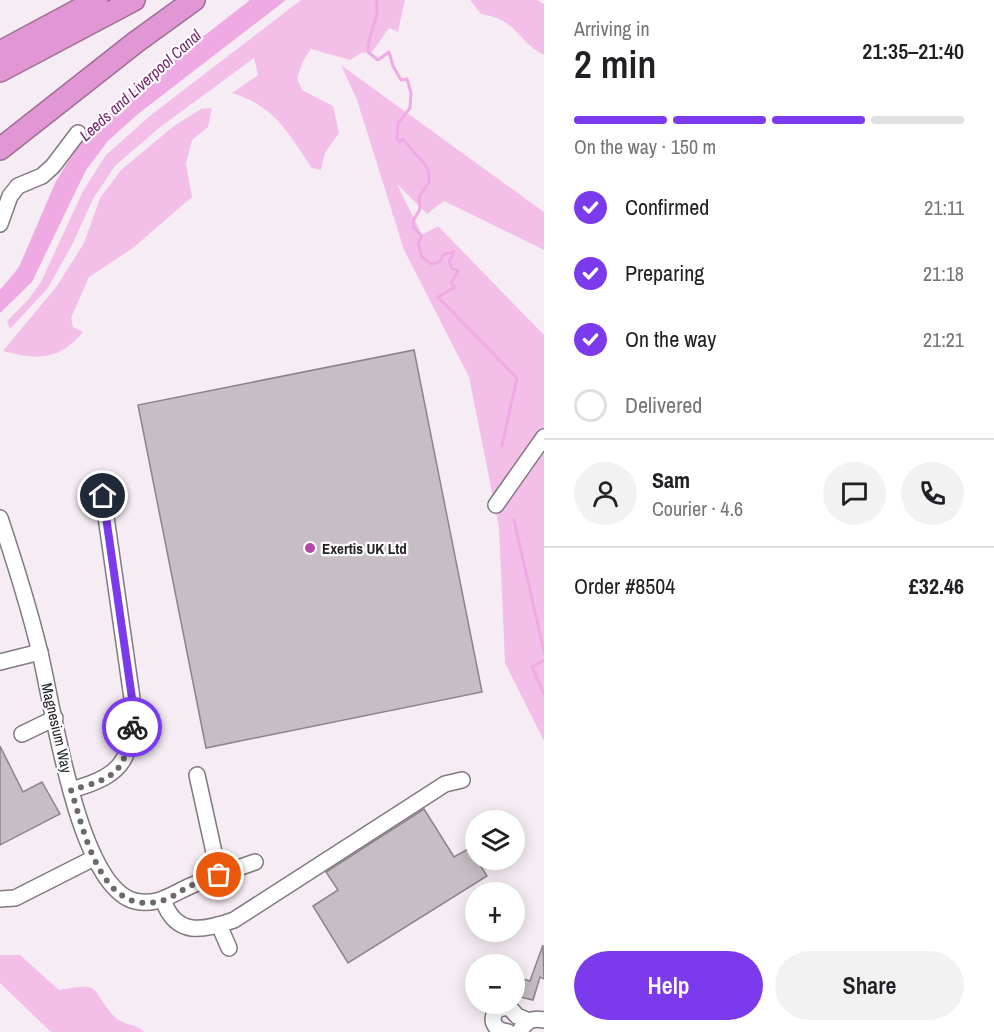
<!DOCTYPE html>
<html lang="en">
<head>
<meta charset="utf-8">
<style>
  body { margin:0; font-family:"Archivo Narrow",sans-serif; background:#f2f2f2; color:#202124; height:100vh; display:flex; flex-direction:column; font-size:22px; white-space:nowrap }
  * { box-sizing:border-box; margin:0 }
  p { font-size:20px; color:#757577 }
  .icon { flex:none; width:33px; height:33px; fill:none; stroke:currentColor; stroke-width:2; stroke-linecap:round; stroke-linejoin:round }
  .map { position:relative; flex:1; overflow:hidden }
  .panel { display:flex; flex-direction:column; background:#fff; width:450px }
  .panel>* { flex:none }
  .controls { position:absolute; left:465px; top:810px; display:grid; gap:12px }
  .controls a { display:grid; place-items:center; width:60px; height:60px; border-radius:50%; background:#fff; box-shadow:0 3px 15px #0003; font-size:30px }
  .pin { position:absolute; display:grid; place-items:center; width:51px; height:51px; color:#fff; margin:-26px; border:3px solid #fff; border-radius:50%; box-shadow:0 2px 6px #0007 }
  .courier { position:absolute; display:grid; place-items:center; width:60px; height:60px; margin:-30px; border:4px solid #7c3aed; border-radius:50%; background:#fff; color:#222; box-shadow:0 2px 8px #0007 }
  .overview em { font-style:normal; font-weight:600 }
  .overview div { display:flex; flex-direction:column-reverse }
  .overview { display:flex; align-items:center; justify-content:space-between; height:102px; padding:0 30px }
  h1 { font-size:39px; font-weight:600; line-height:45px }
  .bar { display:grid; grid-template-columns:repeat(4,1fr); gap:9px 6px; align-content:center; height:72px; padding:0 30px }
  .bar i { height:8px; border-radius:4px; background:#e0e0e0 }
  .bar .current { background:#7c3aed }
  .bar p { grid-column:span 4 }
  .line { display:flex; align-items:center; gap:15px; padding:0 30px; border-top:2px solid #e0e0e0 }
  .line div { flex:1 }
  .round { display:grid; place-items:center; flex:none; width:63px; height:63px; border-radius:32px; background:#f2f2f2 }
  ol { padding:0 30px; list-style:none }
  li { display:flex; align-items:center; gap:18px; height:66px }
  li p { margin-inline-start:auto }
  li .icon { padding:6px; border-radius:50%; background:#7c3aed; color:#fff; stroke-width:4 }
  li:last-child { color:#757577 }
  li i { width:33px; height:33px; border:3px solid #e0e0e0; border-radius:50% }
  .cta { display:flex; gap:12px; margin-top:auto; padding:12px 30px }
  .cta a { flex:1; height:69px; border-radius:36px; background:#7c3aed; color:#fff; font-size:24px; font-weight:600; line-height:69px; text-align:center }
  .cta a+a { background:#f2f2f2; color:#202124 }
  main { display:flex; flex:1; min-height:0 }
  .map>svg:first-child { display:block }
  .green { fill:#f3bfe9 }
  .water { fill:#f0aae3 }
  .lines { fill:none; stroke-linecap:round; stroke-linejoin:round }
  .stream { stroke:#f0aae3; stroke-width:3 }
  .building { fill:#c7bdc4; stroke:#8d848b; stroke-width:1.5 }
  .minor-casing { stroke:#827980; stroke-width:18 }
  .highway-casing { stroke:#a06d97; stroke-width:24 }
  .minor { stroke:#fff; stroke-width:15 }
  .highway { stroke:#e297d5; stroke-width:21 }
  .done { stroke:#6e686c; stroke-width:6; stroke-dasharray:0 10.8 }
  .route { stroke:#7c3aed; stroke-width:8 }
  .poi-dot { fill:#b548a6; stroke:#fffdfe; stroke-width:2 }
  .labels { text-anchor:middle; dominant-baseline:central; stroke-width:4.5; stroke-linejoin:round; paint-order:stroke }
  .poi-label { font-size:15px; font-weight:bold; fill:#242023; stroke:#fffdfe; text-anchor:start }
  .street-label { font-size:15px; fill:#242023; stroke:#fffdfe }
  .water-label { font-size:16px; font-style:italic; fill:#74256b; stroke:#fffdfe }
</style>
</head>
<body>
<main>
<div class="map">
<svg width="544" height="1032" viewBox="0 0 544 1032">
  <rect width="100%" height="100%" fill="#f6edf4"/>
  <g class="green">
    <path d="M301,0H405L398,32L389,28L372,52L361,53L350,60L311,49L303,61L297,78L302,90L333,106L339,133L325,153L321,170L312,168C288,133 275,106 232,93L258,75L254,58L159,128L115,166L93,199L73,243L48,288L10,329L7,321L28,300L41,282L83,191L106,155L151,115Z"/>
    <path d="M470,0H537L544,4V55C516,41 519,20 481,14Z"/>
    <polygon points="341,65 544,212 544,250 444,201 427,214 397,184 422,235 438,226 544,335 544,741 505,663 499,527 469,377 404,250 357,100"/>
    <path d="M212,108L208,127L192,140L186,164L192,197L133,248L89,277L71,318L73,327L83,332C59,361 37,360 3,351L57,286L84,243L100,198L121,170L174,126L201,109Z"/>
    <path d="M0,955H20L59,990C105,981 89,990 115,1017C122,1025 136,1023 144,1032H51L0,983Z"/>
  </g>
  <polygon class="water" points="250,0 286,0 138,114 108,141 86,170 32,282 0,313 0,290 19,267 56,181 85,135 115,105"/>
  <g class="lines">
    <g class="stream">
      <path d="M376,0C381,20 367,32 368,52L378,60L389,52L393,66L401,80L407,79L411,93L410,108L398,123L397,139L400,142L403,139L426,166L429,173V182L419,197L420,209L413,221L414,228L422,236L418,243L422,257L432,264L439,262L444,254L454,252L449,262L452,268L458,271L451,283L455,287L438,297L517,378L502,446"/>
      <polyline points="514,520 544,652"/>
      <polyline points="544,660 532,667 544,694"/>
    </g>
  </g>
  <g class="building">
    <polygon points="414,350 482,692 206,748 138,405"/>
    <polygon points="0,746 23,792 42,782 60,814 0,845"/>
    <polygon points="424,809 454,857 470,848 487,876 348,963 313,906 338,890 326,872"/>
    <polygon points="543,945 544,979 540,977 533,1000 520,997 523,988 518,986 520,978 530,981"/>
  </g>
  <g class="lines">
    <g class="minor-casing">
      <g id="minor">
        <polyline points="0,224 10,196 18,186 42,176 53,166 78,133"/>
        <polyline points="496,505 544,437"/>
        <path d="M0,518C15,563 29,607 40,653C53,706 78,887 135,901C159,907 174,892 195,884C215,876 235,869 255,862"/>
        <polyline points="0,662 40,652"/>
        <polyline points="22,734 55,718"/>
        <polyline points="197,775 219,875"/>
        <path d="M71,790C129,774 132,756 132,698L103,496"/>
        <polyline points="0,899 15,898 94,858"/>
        <path d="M163,900C176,937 203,931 234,920L445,784L462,780"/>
        <polyline points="219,925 229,948"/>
        <path d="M508,1032C494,1030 489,1021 497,1009L509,1007L517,1016L529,1021"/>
        <path d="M519,1032C526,1022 531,1017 544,1020"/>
      </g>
    </g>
    <g class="highway-casing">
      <g id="highway">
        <polyline points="0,52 97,0"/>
        <polyline points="0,71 134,0"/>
        <polyline points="0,149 136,42 194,0"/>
      </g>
    </g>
    <use href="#minor" class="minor"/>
    <use href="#highway" class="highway"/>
  </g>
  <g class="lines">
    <path class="done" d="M132,727C124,773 116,778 71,790C85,833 101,920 164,900C173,897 180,891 188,887C198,882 209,879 219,875"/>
    <polyline class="route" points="103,496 132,698 132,727"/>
  </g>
  <circle class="poi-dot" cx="310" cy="548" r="6"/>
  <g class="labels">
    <g class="poi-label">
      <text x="322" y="548">Exertis UK Ltd</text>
    </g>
    <g class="street-label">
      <text transform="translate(57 728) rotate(77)">Magnesium Way</text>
    </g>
    <g class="water-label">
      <text transform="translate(140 85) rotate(-42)">Leeds and Liverpool Canal</text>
    </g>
  </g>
</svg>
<div class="controls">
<a><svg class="icon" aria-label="layers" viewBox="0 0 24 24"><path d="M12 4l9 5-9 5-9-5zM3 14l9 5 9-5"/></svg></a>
<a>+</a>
<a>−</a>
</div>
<div class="pin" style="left:219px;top:875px;background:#ea580c"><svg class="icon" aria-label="bag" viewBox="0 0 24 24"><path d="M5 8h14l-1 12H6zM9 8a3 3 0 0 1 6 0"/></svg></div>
<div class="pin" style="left:103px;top:496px;background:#1f2937"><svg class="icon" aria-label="home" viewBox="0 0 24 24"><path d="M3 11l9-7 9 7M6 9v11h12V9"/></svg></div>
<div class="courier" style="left:132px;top:727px"><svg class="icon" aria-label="bike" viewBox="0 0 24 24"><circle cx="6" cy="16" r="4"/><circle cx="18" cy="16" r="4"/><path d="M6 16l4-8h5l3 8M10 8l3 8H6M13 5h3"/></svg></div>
</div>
<section class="panel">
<div class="overview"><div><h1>2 min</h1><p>Arriving in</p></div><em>21:35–21:40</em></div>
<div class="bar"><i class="current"></i><i class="current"></i><i class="current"></i><i></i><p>On the way · 150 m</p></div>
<ol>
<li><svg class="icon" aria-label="check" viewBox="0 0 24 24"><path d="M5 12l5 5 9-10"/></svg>Confirmed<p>21:11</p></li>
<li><svg class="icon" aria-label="check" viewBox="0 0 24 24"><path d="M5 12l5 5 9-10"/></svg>Preparing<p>21:18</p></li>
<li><svg class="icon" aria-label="check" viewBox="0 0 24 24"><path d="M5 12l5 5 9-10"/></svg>On the way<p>21:21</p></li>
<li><i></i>Delivered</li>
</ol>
<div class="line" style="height:108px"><a class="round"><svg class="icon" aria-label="person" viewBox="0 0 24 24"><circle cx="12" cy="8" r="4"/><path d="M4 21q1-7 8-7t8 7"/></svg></a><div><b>Sam</b><p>Courier · 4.6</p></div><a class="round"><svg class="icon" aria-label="chat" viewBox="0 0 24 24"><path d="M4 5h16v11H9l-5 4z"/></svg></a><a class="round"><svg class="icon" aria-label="phone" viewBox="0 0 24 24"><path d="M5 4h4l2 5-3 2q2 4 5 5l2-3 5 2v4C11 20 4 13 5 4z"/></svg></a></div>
<div class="line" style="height:78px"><div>Order #8504</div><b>£32.46</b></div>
<div class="cta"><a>Help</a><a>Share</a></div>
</section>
</main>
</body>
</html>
